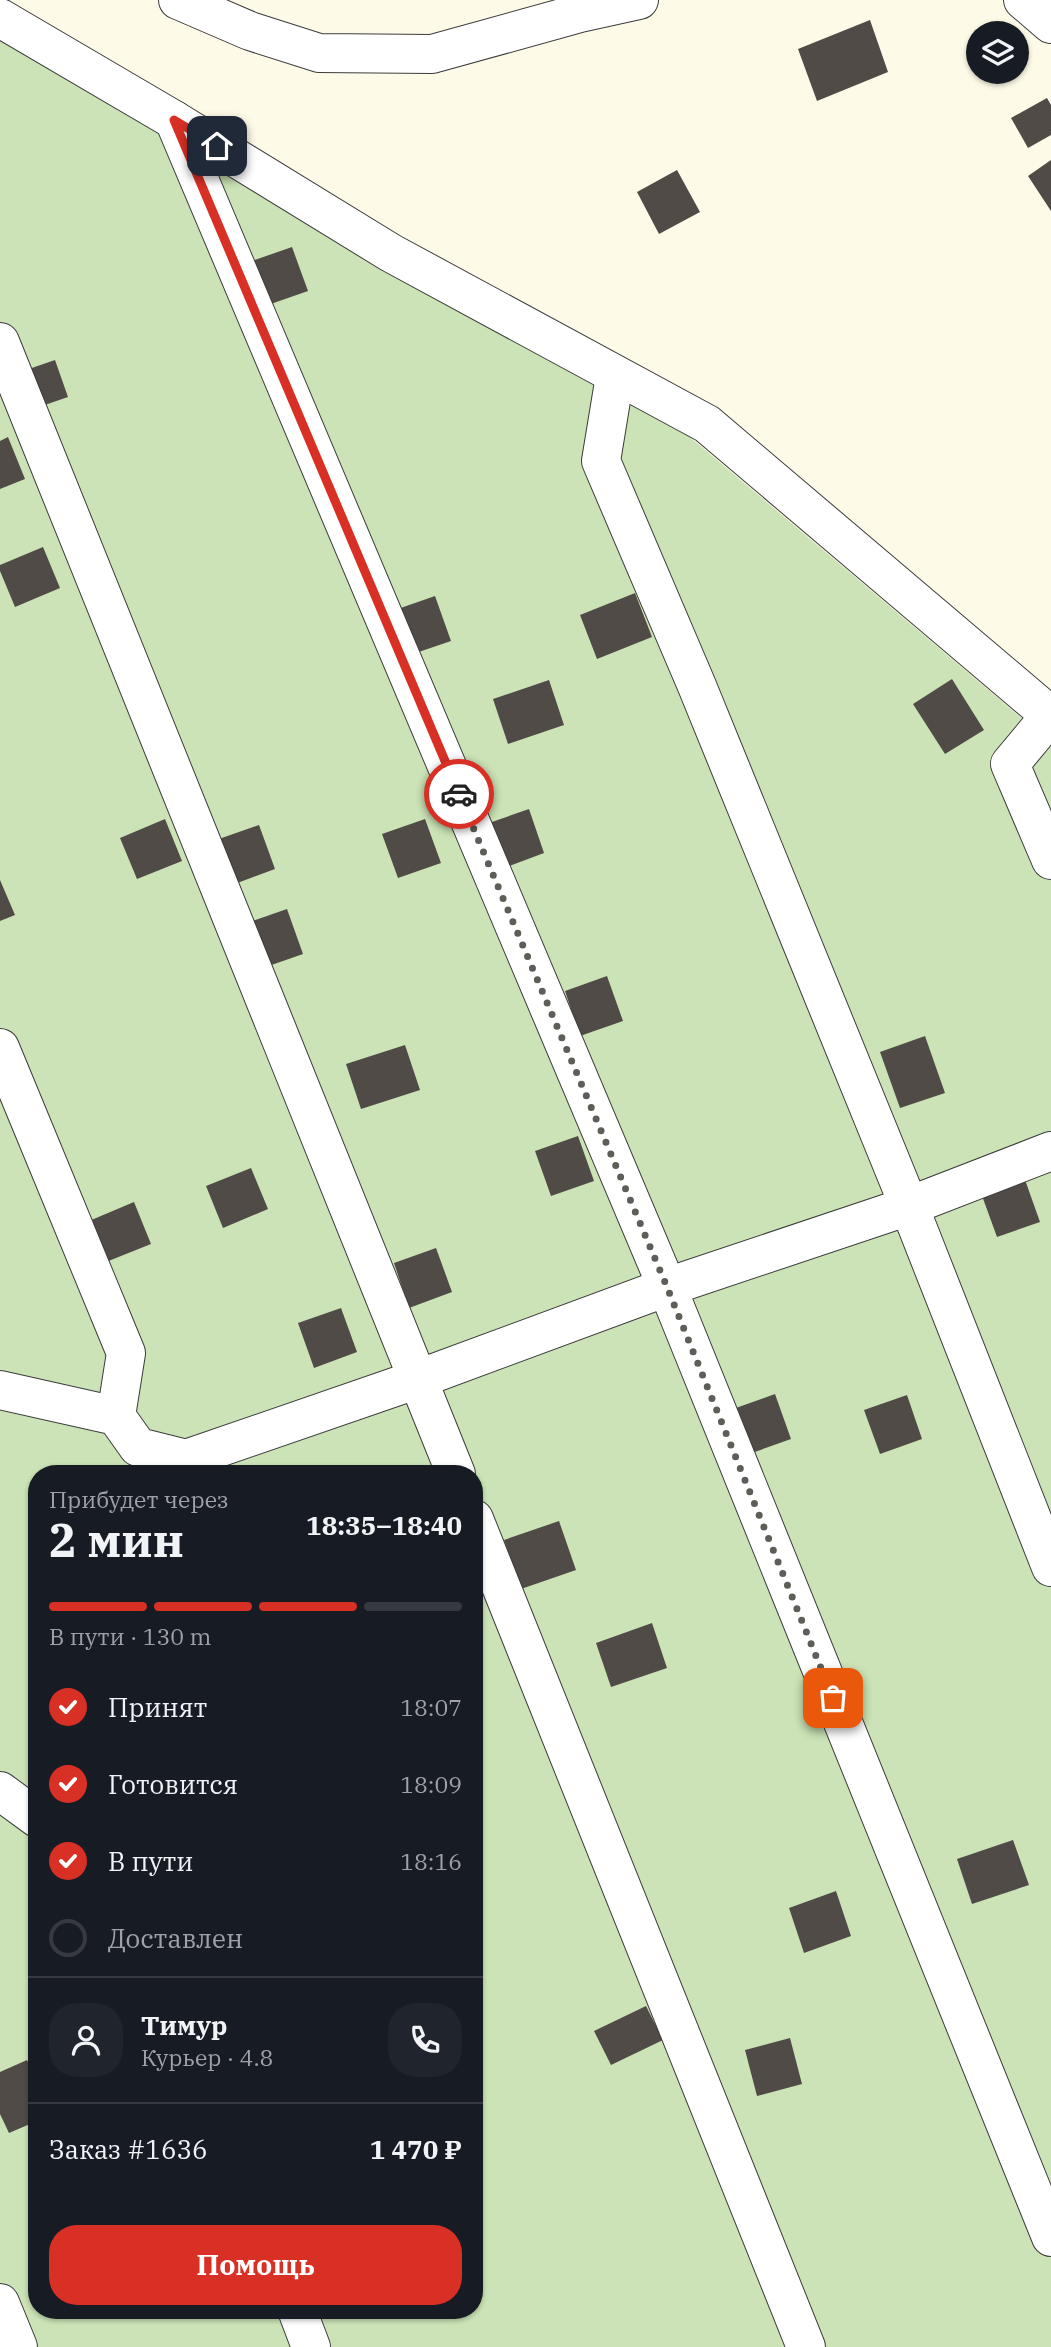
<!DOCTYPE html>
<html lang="ru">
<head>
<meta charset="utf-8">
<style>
  body { margin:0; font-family:"IBM Plex Serif",serif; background:#20242c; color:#f1f3f6; height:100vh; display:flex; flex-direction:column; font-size:26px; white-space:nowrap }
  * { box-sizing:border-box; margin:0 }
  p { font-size:23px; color:#9ea1a6 }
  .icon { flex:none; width:38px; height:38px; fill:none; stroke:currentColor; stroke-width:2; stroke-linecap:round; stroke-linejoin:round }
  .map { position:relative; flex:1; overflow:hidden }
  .sheet { position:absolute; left:28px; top:1465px; width:455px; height:854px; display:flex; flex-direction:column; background:#171b24; border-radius:28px; box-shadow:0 2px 5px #0004 }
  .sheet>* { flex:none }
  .tools { position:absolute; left:966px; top:21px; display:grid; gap:14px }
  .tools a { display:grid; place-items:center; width:63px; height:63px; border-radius:50%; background:#171b24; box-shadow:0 2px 5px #0004; font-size:35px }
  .pin { position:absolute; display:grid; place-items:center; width:60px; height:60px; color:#fff; margin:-30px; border-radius:14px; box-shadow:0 4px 10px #0006 }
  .courier { position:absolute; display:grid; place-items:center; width:70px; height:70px; margin:-35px; border:5px solid #d93025; border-radius:50%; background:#fff; color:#222; box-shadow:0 2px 9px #0007 }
  .summary em { font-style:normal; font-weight:700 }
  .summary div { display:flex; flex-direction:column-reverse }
  .summary { display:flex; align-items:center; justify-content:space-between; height:119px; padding:0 21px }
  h1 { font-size:46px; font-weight:700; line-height:52px }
  .bar { display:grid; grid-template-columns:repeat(4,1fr); gap:10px 7px; align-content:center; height:84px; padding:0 21px }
  .bar i { height:9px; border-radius:5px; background:#363941 }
  .bar .selected { background:#d93025 }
  .bar p { grid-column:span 4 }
  .line { display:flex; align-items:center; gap:18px; padding:0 21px; border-top:2px solid #363941 }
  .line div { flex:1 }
  .round { display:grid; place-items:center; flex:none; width:74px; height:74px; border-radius:28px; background:#20242c }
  ol { padding:0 21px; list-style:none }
  li { display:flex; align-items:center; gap:21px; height:77px }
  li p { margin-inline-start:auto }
  li .icon { padding:7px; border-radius:50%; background:#d93025; color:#fff; stroke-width:4 }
  li:last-child { color:#9ea1a6 }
  li i { width:38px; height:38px; border:4px solid #363941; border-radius:50% }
  .primary-button { display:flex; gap:14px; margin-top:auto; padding:14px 21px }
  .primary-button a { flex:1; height:80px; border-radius:28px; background:#d93025; color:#fff; font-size:28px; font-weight:700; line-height:80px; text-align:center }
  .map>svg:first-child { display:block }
  .green { fill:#cbe3b6; fill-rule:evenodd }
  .building { fill:#514b47 }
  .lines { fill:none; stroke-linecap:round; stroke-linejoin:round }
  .minor-casing { stroke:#3c3c3c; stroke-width:40 }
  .minor { stroke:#fff; stroke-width:38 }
  .done { stroke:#5e5d57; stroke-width:7; stroke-dasharray:0 12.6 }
  .route { stroke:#d93025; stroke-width:9 }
</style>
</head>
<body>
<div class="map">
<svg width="1051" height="2347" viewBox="0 0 1051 2347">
  <rect width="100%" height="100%" fill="#fdfae8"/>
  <path class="green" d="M0,33L665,416L1051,743V2347H0ZM37,1474H474V2310H37Z"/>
  <g class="building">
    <polygon points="870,20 888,72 817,101 798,49"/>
    <polygon points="1047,98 1051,105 1051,135 1028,148 1011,118"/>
    <polygon points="1051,160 1051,211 1028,176"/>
    <polygon points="677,170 700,212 659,234 637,192"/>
    <polygon points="292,247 308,291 265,306 249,262"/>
    <polygon points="55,360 68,397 36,408 23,371"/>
    <polygon points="8,437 25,479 0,489 0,441"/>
    <polygon points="43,547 60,588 15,607 0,571 0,565"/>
    <polygon points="635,593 652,637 597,659 580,615"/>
    <polygon points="435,596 451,641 407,656 392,611"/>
    <polygon points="952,679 984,730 945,754 913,704"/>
    <polygon points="549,680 564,725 508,744 493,699"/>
    <polygon points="529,809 544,853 501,869 486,824"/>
    <polygon points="165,819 182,861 137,879 120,838"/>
    <polygon points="425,819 441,863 398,878 382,834"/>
    <polygon points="259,825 275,869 232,885 216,840"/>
    <polygon points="0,880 15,915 0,921"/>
    <polygon points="287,909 303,954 260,969 244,924"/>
    <polygon points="607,976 623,1021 580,1036 565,991"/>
    <polygon points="925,1036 945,1093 900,1108 880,1052"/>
    <polygon points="405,1045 420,1090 361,1109 346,1064"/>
    <polygon points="578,1136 594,1181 551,1196 535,1151"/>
    <polygon points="251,1168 268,1209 223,1228 206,1186"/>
    <polygon points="1024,1177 1040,1222 997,1237 981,1193"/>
    <polygon points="134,1202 151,1244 106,1262 89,1221"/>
    <polygon points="436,1248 452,1292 409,1308 394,1263"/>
    <polygon points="341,1308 357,1352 314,1368 298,1323"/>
    <polygon points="775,1394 791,1439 749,1454 733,1409"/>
    <polygon points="907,1395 922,1439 880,1454 864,1410"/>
    <polygon points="559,1521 576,1570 521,1589 504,1540"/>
    <polygon points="652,1623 667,1668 611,1687 596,1643"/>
    <polygon points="1013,1840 1029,1885 972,1904 957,1859"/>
    <polygon points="836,1891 851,1936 804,1953 789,1908"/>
    <polygon points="646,2006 663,2040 611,2065 594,2031"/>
    <polygon points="790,2038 802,2084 757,2096 745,2050"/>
    <polygon points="27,2060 37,2081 37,2121 9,2133 0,2114 0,2072"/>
  </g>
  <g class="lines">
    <g class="minor-casing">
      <g id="minor">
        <polyline points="178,0 250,31 319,53 432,54 580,13 639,0"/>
        <polyline points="1023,0 1051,24"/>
        <polyline points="0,18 174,120 667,1287 1051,2237"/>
        <polyline points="174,120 391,253 707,424 1051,716"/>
        <polyline points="0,342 456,1474"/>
        <polyline points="615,376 601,461 697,686 909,1206 1051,1567"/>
        <polyline points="1050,716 1010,764 1051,860"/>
        <polyline points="0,1048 126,1353 116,1416"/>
        <polyline points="0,1390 116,1416 138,1447 186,1459 418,1379 667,1287 909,1206 1051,1151"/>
        <polyline points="474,1519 806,2347"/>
        <polyline points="0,1791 37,1818"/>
        <polyline points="0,2303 18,2347"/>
        <polyline points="297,2310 311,2347"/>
      </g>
    </g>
    <use href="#minor" class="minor"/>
  </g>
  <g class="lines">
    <polyline class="done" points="459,794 667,1287 833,1698"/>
    <polyline class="route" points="217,146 174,120 459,794"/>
  </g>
</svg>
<div class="tools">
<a><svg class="icon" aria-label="layers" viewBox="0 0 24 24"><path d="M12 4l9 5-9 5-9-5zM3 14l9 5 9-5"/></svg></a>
</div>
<div class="pin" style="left:833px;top:1698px;background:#ea580c"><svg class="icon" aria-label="bag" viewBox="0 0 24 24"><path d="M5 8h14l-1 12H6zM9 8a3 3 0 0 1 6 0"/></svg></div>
<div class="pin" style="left:217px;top:146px;background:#1f2937"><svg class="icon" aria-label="home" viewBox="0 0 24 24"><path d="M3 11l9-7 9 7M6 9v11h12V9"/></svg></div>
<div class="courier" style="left:459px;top:794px"><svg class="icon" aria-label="car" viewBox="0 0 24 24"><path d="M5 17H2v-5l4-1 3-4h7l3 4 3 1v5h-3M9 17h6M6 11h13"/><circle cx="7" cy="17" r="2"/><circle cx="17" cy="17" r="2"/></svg></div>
<section class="sheet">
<div class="summary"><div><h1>2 мин</h1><p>Прибудет через</p></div><em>18:35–18:40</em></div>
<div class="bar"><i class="selected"></i><i class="selected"></i><i class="selected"></i><i></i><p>В пути · 130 m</p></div>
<ol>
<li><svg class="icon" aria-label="check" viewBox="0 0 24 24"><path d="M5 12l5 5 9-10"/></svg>Принят<p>18:07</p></li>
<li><svg class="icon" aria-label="check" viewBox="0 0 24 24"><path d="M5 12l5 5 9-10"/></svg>Готовится<p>18:09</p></li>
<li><svg class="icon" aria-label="check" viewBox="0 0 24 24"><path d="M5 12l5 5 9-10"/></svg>В пути<p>18:16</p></li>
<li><i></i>Доставлен</li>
</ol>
<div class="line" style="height:126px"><a class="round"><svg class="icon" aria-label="person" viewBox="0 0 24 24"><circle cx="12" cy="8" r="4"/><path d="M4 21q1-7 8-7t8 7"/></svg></a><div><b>Тимур</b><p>Курьер · 4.8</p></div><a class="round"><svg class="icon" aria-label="phone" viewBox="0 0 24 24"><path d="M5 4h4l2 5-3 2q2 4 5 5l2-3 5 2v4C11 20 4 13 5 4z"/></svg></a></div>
<div class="line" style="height:91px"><div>Заказ #1636</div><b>1 470 ₽</b></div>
<div class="primary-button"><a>Помощь</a></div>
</section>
</div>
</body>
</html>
